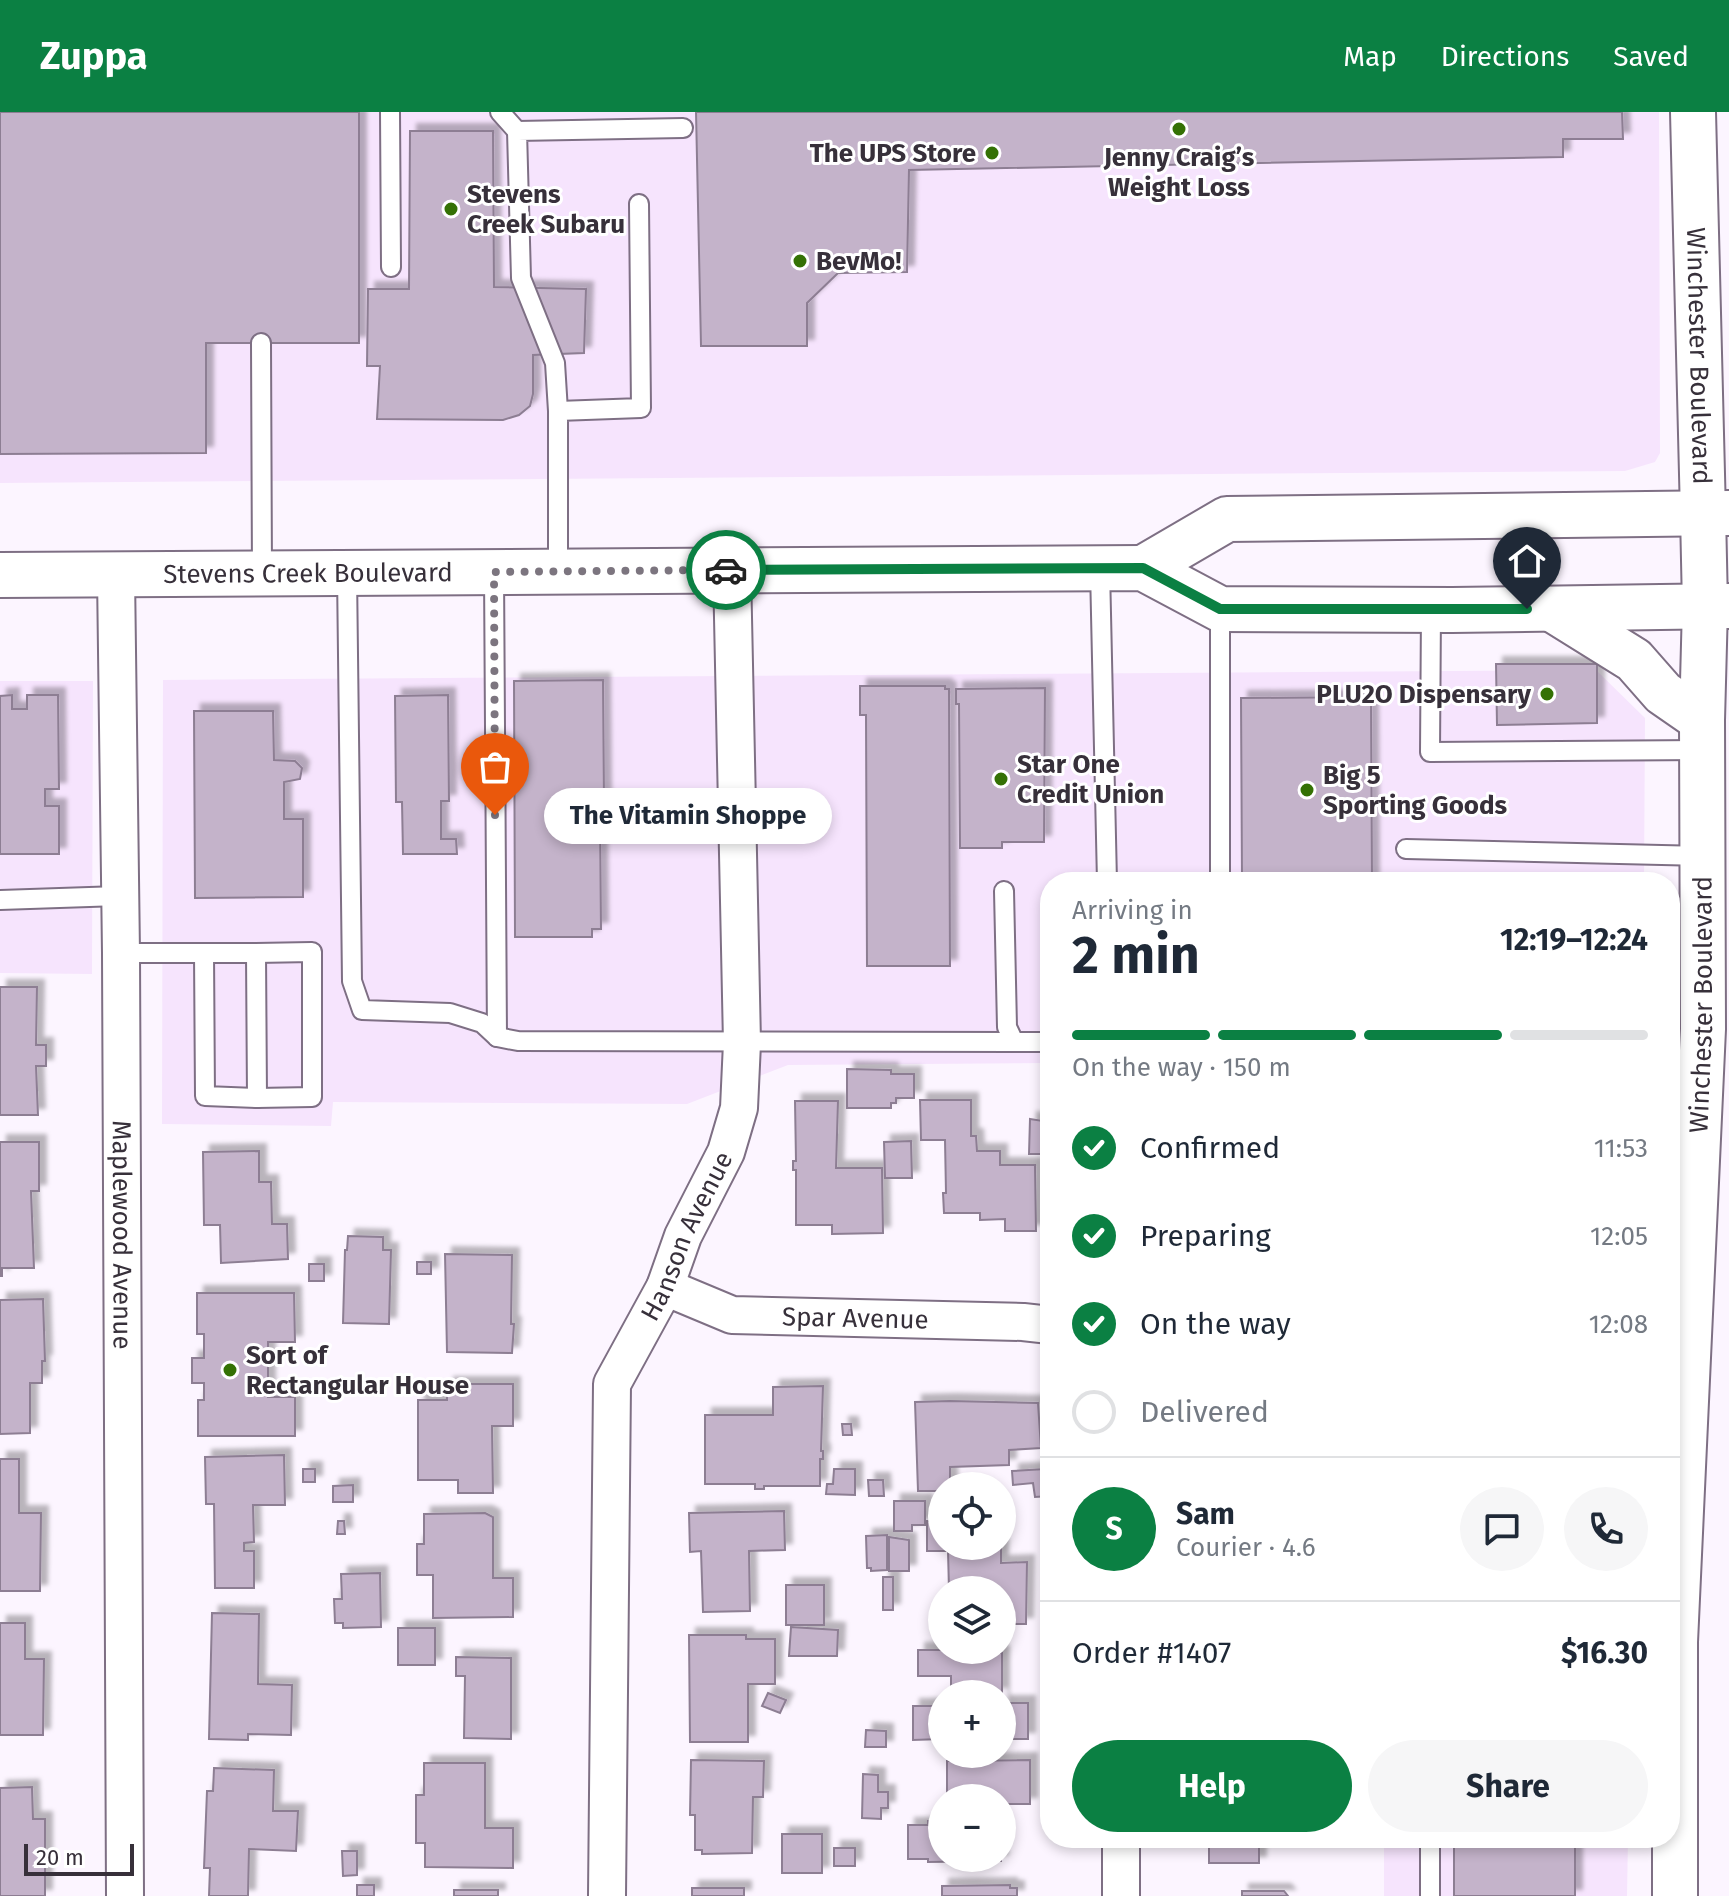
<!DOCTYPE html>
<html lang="en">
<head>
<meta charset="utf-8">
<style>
  body { margin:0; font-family:"Fira Sans",sans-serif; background:#f6f6f7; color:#1f2937; height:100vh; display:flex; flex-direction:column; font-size:30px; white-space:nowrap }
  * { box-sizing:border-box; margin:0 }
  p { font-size:26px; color:#747a83 }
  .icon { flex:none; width:44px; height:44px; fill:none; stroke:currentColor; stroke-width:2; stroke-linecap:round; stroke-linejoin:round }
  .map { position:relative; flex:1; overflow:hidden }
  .side { position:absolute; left:1040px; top:760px; width:640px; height:976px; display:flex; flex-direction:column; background:#fff; border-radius:32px; box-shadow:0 4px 12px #0003 }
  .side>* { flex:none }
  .fabs { position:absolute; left:928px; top:1360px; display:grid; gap:16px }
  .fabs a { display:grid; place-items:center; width:88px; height:88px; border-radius:50%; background:#fff; box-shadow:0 4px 12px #0003; font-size:40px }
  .scale { position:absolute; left:24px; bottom:20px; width:110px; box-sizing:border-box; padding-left:8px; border:4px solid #37303a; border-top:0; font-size:22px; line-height:28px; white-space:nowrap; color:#37303a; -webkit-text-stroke:6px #fff; paint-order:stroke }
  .pin { position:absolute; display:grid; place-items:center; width:68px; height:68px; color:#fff; margin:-82px -34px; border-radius:50% 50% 50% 0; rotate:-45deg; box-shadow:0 0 8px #0007 }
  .pin .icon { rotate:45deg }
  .courier { position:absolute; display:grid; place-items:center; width:80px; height:80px; margin:-40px; border:6px solid #0b8043; border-radius:50%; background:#fff; color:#222; box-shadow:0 2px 10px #0007 }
  .bubble { position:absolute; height:56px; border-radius:28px; background:#fff; box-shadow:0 4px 12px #0003; font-size:26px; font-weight:700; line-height:56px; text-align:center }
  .overview em { font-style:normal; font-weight:700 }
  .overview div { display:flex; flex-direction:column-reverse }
  .overview { display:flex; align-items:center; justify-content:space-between; height:136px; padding:0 32px }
  h1 { font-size:52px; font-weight:700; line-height:60px }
  .bar { display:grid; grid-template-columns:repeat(4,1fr); gap:12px 8px; align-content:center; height:96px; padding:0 32px }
  .bar i { height:10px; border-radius:6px; background:#e0e1e3 }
  .bar .current { background:#0b8043 }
  .bar p { grid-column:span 4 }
  .line { display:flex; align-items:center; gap:20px; padding:0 32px; border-top:2px solid #e0e1e3 }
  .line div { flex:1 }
  .round { display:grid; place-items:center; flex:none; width:84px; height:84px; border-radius:42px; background:#f6f6f7 }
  ol { padding:0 32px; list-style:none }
  li { display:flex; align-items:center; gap:24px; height:88px }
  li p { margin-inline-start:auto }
  li .icon { padding:8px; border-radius:50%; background:#0b8043; color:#fff; stroke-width:4 }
  li:last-child { color:#747a83 }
  li i { width:44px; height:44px; border:4px solid #e0e1e3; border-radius:50% }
  .button { display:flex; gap:16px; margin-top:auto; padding:16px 32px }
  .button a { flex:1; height:92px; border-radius:48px; background:#0b8043; color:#fff; font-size:32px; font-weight:700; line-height:92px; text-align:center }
  .button a+a { background:#f6f6f7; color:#1f2937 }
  header { display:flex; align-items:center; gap:48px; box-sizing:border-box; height:112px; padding:0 40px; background:#0b8043; color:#fff }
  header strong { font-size:38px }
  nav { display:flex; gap:44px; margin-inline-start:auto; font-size:28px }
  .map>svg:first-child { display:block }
  .built { fill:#f6e4fd }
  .building { fill:#c4b3ca; stroke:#8d7e93; stroke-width:2; filter:url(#shadow) }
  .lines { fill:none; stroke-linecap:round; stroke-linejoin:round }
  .lane-casing { stroke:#7e6f84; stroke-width:22 }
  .street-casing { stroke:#7e6f84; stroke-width:40 }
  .secondary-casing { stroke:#7e6f84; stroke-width:48 }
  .primary-casing { stroke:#7e6f84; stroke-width:48 }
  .lane { stroke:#fff; stroke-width:18 }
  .street { stroke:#fff; stroke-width:36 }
  .secondary { stroke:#fff; stroke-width:44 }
  .primary { stroke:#fff; stroke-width:44 }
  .done { stroke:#7c757f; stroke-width:8; stroke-dasharray:0 14.4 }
  .route { stroke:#0b8043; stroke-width:10 }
  .poi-dot { fill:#347104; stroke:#fff; stroke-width:3 }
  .labels { text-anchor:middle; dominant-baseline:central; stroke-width:6; stroke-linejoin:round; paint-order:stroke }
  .poi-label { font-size:26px; font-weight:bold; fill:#37303a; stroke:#fff; text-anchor:start }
  .street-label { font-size:26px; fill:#37303a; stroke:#fff }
</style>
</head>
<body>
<header>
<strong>Zuppa</strong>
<nav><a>Map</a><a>Directions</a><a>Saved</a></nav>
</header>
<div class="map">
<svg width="1729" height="1784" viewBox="0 0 1729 1784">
  <defs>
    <filter id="shadow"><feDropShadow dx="7" dy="-7" stdDeviation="2" flood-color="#0004"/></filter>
  </defs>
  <rect width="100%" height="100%" fill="#fcf5ff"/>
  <g class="built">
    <polygon points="0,0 1659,0 1660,341 1655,350 1625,359 0,371"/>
    <polygon points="1596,558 1645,606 1644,770 1050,770 1050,951 788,953 687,992 333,990 331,1014 162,1012 163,568"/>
    <polygon points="0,569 93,569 92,862 0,861"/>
    <polygon points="1384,1726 1628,1726 1627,1784 1384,1784"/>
  </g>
  <g class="building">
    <polygon points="0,0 359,0 359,231 206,231 206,341 0,342"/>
    <polygon points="696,0 1622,0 1623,27 1563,27 1563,45 909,58 907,160 838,161 807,191 807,234 701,234"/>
    <polygon points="410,19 493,19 494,175 586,177 584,241 533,243 533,282 530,294 519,303 503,308 377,307 380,254 367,254 368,177 409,177"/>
    <polygon points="1496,552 1597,552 1597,611 1497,613"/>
    <polygon points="603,568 604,688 609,688 609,704 600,704 601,817 592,817 592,825 515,825 514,569"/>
    <polygon points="860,574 945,574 945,577 949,577 950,854 867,854 866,603 860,603"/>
    <polygon points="1045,576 1044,730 1002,730 1002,736 960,736 959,592 956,592 956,577"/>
    <polygon points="12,583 12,597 27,597 27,583 58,583 59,677 45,677 45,694 59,694 59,742 0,742 0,584"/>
    <polygon points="448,583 449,689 441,689 441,727 456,727 457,742 403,742 402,690 396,690 395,584"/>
    <polygon points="1371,585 1372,770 1242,770 1241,586"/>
    <polygon points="194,599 273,599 274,648 295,649 302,656 300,667 284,670 284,707 303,707 303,785 195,786"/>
    <polygon points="0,875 37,875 36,933 46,933 46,954 36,954 38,1003 0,1003"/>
    <polygon points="847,957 891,958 891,962 914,962 914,986 896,986 896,991 891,991 891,996 847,996"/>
    <polygon points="920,988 971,988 971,1024 976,1024 977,1039 1000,1039 1000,1053 1035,1053 1036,1119 1005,1119 1005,1107 980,1108 980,1101 944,1101 943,1081 946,1081 945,1028 921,1028"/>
    <polygon points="795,989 838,989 836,1056 882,1056 883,1121 832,1122 832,1113 796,1113 796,1058 793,1058 793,1049 796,1049"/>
    <polygon points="1030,1007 1050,1010 1049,1042 1029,1042"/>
    <polygon points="911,1029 912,1066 885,1066 884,1030"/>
    <polygon points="0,1030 39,1030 39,1079 31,1079 34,1156 2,1156 2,1164 0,1164"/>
    <polygon points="259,1039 259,1070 271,1070 272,1112 287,1112 288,1147 221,1151 220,1113 204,1113 203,1040"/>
    <polygon points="348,1124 383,1125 383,1138 391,1138 389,1212 343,1211 345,1138 347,1138"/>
    <polygon points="445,1142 512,1143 511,1212 514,1212 512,1241 447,1240"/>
    <rect x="417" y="1150" width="14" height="12"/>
    <rect x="309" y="1152" width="15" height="17"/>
    <polygon points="197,1181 294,1181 295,1230 268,1230 268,1285 295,1285 295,1324 198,1324 198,1288 204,1288 204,1271 192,1271 192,1246 204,1246 204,1222 197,1222"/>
    <polygon points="43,1187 45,1249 42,1249 42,1271 30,1271 30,1321 0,1322 0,1188"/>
    <polygon points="447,1272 513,1272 513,1314 492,1314 493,1381 458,1381 458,1368 418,1368 418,1288 447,1288"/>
    <polygon points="823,1274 821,1339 823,1339 823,1347 820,1347 820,1374 764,1374 764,1377 755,1377 755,1372 705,1372 705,1303 773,1303 773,1275"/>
    <polygon points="950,1289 1038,1291 1041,1336 1009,1338 1009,1353 950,1355 950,1374 942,1374 942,1379 918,1379 915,1290"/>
    <polygon points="842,1312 851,1312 852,1323 843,1323"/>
    <polygon points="284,1343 285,1393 253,1393 254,1430 244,1431 244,1439 254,1439 254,1476 215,1476 214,1392 206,1392 205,1345"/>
    <polygon points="0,1347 19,1347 19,1401 41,1401 40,1479 0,1479"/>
    <rect x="303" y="1357" width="12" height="13"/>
    <polygon points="834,1357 855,1357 855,1383 826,1382 827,1372 833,1372"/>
    <polygon points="1045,1357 1046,1371 1050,1371 1050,1384 1035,1385 1033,1371 1013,1373 1012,1359"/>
    <polygon points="868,1368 883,1368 884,1384 869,1384"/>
    <polygon points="353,1373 353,1390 333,1390 333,1374"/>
    <polygon points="894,1389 925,1389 925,1413 912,1413 912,1419 894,1419"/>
    <polygon points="784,1399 785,1438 749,1439 750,1499 703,1500 701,1439 690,1440 689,1401"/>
    <polygon points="485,1401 493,1405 493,1466 513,1466 513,1505 433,1506 433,1463 417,1463 417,1432 424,1432 424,1402"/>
    <polygon points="338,1409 344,1409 345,1422 337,1422"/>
    <polygon points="927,1409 942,1409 942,1434 1001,1434 1001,1451 1027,1450 1026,1512 1002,1512 1002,1478 949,1478 948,1439 927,1439"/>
    <polygon points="887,1423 887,1458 871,1459 871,1456 867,1456 866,1424"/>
    <polygon points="889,1425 909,1428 909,1459 889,1459"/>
    <polygon points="380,1461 381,1515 343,1516 343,1511 335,1511 334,1487 342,1487 341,1462"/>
    <rect x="883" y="1465" width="10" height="33"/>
    <rect x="786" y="1473" width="38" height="40"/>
    <polygon points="212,1501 259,1502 258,1572 292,1573 291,1623 248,1622 248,1628 209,1627"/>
    <polygon points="0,1511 25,1511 25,1547 44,1547 43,1623 0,1623"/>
    <polygon points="791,1515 838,1518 837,1544 789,1544"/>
    <rect x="398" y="1516" width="37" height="37"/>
    <polygon points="689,1523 746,1523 746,1527 775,1527 775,1572 748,1572 748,1630 690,1630"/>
    <polygon points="918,1538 995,1538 995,1541 1002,1541 1002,1591 1028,1591 1028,1627 1002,1627 1002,1582 951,1582 951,1564 918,1564"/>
    <polygon points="456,1545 511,1546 511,1627 464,1626 465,1564 456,1564"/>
    <polygon points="768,1581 786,1588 780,1601 762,1594"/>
    <polygon points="913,1594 942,1594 942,1627 913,1628"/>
    <polygon points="866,1618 886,1619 886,1635 865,1635"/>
    <polygon points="691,1648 764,1649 763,1685 753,1685 752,1741 702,1742 702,1738 695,1738 695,1703 690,1703"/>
    <polygon points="1030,1648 1030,1692 1002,1692 1002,1686 947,1686 947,1649"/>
    <polygon points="424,1651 485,1651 485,1716 513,1716 513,1756 425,1755 425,1731 416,1731 416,1683 424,1683"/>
    <polygon points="214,1656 274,1658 273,1699 298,1699 296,1739 249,1737 248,1784 209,1784 210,1756 204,1756 207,1679 213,1679"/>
    <polygon points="863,1662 878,1663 878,1680 888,1680 888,1696 881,1696 881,1707 862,1706"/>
    <polygon points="32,1675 33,1707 45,1707 45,1784 0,1784 0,1676"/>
    <polygon points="928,1709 942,1709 942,1746 1001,1746 1001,1749 928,1750 928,1747 908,1747 908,1713 928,1713"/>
    <rect x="782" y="1722" width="40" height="39"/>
    <rect x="1209" y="1726" width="50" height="25"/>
    <polygon points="1320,1726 1337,1726 1337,1732 1320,1733"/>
    <rect x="1454" y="1726" width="121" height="58"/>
    <rect x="834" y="1736" width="21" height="18"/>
    <polygon points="342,1739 357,1739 357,1763 343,1764"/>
    <rect x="357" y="1773" width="17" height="11"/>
    <polygon points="1010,1773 1010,1776 1017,1776 1017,1784 942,1784 942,1774"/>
    <rect x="692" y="1776" width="52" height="8"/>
    <rect x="454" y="1778" width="44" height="6"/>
    <polygon points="1242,1779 1284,1779 1288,1784 1242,1784"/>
  </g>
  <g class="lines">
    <g class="lane-casing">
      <g id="lane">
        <polyline points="390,0 391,155"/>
        <polyline points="500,0 517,19"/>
        <polyline points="261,231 262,462"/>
        <polyline points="558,299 555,251 521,166 517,19 683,16"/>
        <polyline points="1100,457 1107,770"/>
        <polyline points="494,460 497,925"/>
        <polyline points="558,460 558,299 641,296 639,92"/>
        <polyline points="347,461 352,869 362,898 450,901 482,911 497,925 518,929 1014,930"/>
        <polyline points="1220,497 1220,770"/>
        <polyline points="1431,498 1430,640 1702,638"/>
        <polyline points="1406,737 1704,744"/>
        <polyline points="1004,779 1007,915 1014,930 1050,930"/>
        <polyline points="0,788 119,784"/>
        <polyline points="121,841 256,841 257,986 205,984 204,841"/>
        <polyline points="256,841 312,840 312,985 257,986"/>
        <polyline points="1670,964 1701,963"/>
        <polyline points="1430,1784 1430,1726"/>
      </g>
    </g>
    <g class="street-casing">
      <g id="street">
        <path id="s1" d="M116,463L121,841L125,1784"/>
        <path id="s2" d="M665,1175L732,1203L1023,1210L1050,1213"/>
        <polyline points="1121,1726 1121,1784"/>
        <path id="s3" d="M607,1784L612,1272L665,1175L683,1124L726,1040L739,996L742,931L732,458"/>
      </g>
    </g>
    <g class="secondary-casing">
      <g id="secondary">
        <path id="s4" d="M1693,0L1703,402"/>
      </g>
    </g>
    <g class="primary-casing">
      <g id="primary">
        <polyline points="1143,456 1227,407 1729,401"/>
        <path id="s5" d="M0,463L1143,456L1220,497L1452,498L1729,494"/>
        <polyline points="1552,497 1634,548 1663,581 1702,608"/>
        <path id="s6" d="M1675,1784V1530L1703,917L1702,608L1705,494L1703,402"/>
      </g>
    </g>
    <use href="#lane" class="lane"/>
    <use href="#street" class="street"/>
    <use href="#secondary" class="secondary"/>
    <use href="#primary" class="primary"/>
  </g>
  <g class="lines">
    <polyline class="done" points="495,703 494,460 726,458"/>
    <polyline class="route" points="726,458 1143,456 1220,497 1527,497"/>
  </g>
  <g class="poi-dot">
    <circle cx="1179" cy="17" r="8"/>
    <circle cx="992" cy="41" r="8"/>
    <circle cx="451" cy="97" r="8"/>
    <circle cx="800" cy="149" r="8"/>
    <circle cx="1547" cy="582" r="8"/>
    <circle cx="1001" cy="667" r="8"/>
    <circle cx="1307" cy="678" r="8"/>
    <circle cx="230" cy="1258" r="8"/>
  </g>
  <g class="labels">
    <g class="poi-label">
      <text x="976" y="41" text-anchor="end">The UPS Store</text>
      <text x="1179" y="45" text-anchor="middle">Jenny Craig’s<tspan x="1179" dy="30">Weight Loss</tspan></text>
      <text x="467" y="82">Stevens<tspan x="467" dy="30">Creek Subaru</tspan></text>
      <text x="816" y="149">BevMo!</text>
      <text x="1531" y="582" text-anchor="end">PLU2O Dispensary</text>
      <text x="1017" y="652">Star One<tspan x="1017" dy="30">Credit Union</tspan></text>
      <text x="1323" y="663">Big 5<tspan x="1323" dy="30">Sporting Goods</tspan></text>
      <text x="246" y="1243">Sort of<tspan x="246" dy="30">Rectangular House</tspan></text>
    </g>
    <g class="street-label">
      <text stroke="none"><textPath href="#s4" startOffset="244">Winchester Boulevard</textPath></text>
      <text stroke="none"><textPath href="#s5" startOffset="308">Stevens Creek Boulevard</textPath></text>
      <text stroke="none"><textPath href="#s6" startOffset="892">Winchester Boulevard</textPath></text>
      <text stroke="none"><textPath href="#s1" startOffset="660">Maplewood Avenue</textPath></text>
      <text stroke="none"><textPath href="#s3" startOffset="678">Hanson Avenue</textPath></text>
      <text stroke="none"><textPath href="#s2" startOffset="196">Spar Avenue</textPath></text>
    </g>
  </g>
</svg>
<div class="fabs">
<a><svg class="icon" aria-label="locate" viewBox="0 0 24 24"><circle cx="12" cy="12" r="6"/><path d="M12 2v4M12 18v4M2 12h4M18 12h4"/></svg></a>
<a><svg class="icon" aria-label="layers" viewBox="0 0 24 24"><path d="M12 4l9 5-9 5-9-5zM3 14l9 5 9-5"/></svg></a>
<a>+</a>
<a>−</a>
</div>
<div class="scale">20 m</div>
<div class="pin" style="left:495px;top:703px;background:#ea580c"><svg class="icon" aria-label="bag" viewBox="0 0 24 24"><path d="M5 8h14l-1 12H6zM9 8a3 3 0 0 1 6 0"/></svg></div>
<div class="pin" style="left:1527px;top:497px;background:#1f2937"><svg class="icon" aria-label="home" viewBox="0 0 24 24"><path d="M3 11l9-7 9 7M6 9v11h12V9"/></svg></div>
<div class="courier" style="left:726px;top:458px"><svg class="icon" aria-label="car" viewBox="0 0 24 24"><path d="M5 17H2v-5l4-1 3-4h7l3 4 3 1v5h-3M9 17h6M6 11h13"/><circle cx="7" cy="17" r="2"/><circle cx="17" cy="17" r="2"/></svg></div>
<div class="bubble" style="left:544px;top:676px;width:288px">The Vitamin Shoppe</div>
<section class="side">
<div class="overview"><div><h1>2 min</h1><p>Arriving in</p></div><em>12:19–12:24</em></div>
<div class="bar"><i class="current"></i><i class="current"></i><i class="current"></i><i></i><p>On the way · 150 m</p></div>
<ol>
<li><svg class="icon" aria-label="check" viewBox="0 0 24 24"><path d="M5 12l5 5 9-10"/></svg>Confirmed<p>11:53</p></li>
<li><svg class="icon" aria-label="check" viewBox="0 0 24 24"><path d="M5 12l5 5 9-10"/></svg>Preparing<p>12:05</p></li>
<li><svg class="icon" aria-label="check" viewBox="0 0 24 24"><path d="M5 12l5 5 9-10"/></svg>On the way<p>12:08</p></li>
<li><i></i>Delivered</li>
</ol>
<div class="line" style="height:144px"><b class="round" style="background:#0b8043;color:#fff">S</b><div><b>Sam</b><p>Courier · 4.6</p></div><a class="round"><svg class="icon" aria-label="chat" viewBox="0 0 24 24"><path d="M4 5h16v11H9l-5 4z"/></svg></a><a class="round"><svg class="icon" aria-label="phone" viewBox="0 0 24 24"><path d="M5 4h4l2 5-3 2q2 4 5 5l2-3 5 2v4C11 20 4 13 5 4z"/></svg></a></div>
<div class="line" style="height:104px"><div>Order #1407</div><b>$16.30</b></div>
<div class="button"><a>Help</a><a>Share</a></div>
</section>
</div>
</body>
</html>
